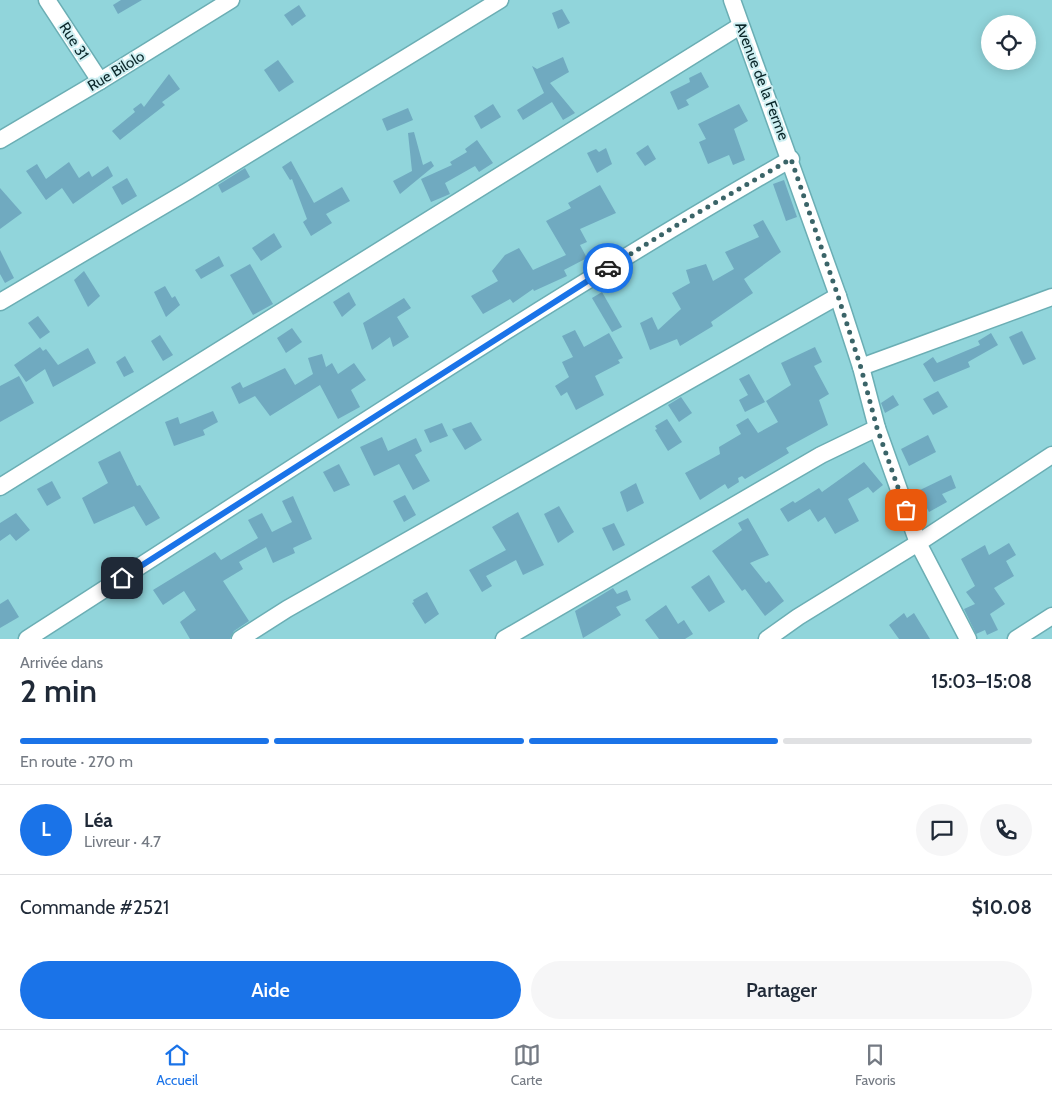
<!DOCTYPE html>
<html lang="fr">
<head>
<meta charset="utf-8">
<style>
  body { margin:0; font-family:Cabin,sans-serif; background:#f6f6f7; color:#1f2937; height:100vh; display:flex; flex-direction:column; font-size:19px; white-space:nowrap }
  * { box-sizing:border-box; margin:0 }
  p { font-size:16px; color:#747a83 }
  .icon { flex:none; width:28px; height:28px; fill:none; stroke:currentColor; stroke-width:2; stroke-linecap:round; stroke-linejoin:round }
  .map { position:relative; height:639px; overflow:hidden }
  .details { display:flex; flex-direction:column; background:#fff; flex:1 }
  .details>* { flex:none }
  .controls { position:absolute; left:981px; top:15px; display:grid; gap:10px }
  .controls a { display:grid; place-items:center; width:55px; height:55px; border-radius:50%; background:#fff; box-shadow:0 2px 12px #0003; font-size:25px }
  .pin { position:absolute; display:grid; place-items:center; width:42px; height:42px; color:#fff; margin:-21px; border-radius:10px; box-shadow:0 2px 8px #0006 }
  .courier { position:absolute; display:grid; place-items:center; width:50px; height:50px; margin:-25px; border:4px solid #1a73e8; border-radius:50%; background:#fff; color:#222; box-shadow:0 1px 6px #0007 }
  .summary em { font-style:normal; font-weight:600 }
  .summary div { display:flex; flex-direction:column-reverse }
  .summary { display:flex; align-items:center; justify-content:space-between; height:85px; padding:0 20px }
  h1 { font-size:32px; font-weight:600; line-height:38px }
  .bar { display:grid; grid-template-columns:repeat(4,1fr); gap:8px 5px; align-content:center; height:60px; padding:0 20px }
  .bar i { height:6px; border-radius:4px; background:#e0e1e3 }
  .bar .active { background:#1a73e8 }
  .bar p { grid-column:span 4 }
  .line { display:flex; align-items:center; gap:12px; padding:0 20px; border-top:1px solid #e0e1e3 }
  .line div { flex:1 }
  .round { display:grid; place-items:center; flex:none; width:52px; height:52px; border-radius:26px; background:#f6f6f7 }
  .cta { display:flex; gap:10px; margin-top:auto; padding:10px 20px }
  .cta a { flex:1; height:58px; border-radius:30px; background:#1a73e8; color:#fff; font-size:20px; font-weight:600; line-height:58px; text-align:center }
  .cta a+a { background:#f6f6f7; color:#1f2937 }
  .tab-bar { display:flex; justify-content:space-around; align-items:center; height:70px; border-top:1px solid #e0e1e3; background:#fff; font-size:14px; color:#747a83 }
  .tab-bar a { display:grid; justify-items:center; gap:2px }
  .tab-bar .active { color:#1a73e8 }
  .map>svg:first-child { display:block }
  .building { fill:#70aac0 }
  .lines { fill:none; stroke-linecap:round; stroke-linejoin:round }
  .street-casing { stroke:#6baeb4; stroke-width:19 }
  .street { stroke:#fff; stroke-width:16 }
  .done { stroke:#3a6468; stroke-width:5; stroke-dasharray:0 9 }
  .route { stroke:#1a73e8; stroke-width:6 }
  .labels { text-anchor:middle; dominant-baseline:central; stroke-width:4; stroke-linejoin:round; paint-order:stroke }
  .street-label { font-size:15px; fill:#0b272a; stroke:#ceeff2 }
</style>
</head>
<body>
<div class="map">
<svg width="1052" height="639" viewBox="0 0 1052 639">
  <rect width="100%" height="100%" fill="#91d5db"/>
  <g class="building">
    <polygon points="121,0 142,0 118,14 113,5"/>
    <polygon points="299,5 306,16 292,26 284,15"/>
    <polygon points="562,9 570,23 558,29 552,13"/>
    <polygon points="563,57 569,72 550,83 575,113 563,120 552,102 523,120 517,110 544,93 532,66 537,69"/>
    <polygon points="278,60 294,82 279,92 264,70"/>
    <polygon points="701,72 709,87 686,100 689,105 678,110 670,92 690,82 689,78"/>
    <polygon points="169,74 180,89 162,102 165,105 120,140 112,131 135,112 133,109 141,103 144,107"/>
    <polygon points="493,104 501,117 481,129 474,116"/>
    <polygon points="739,104 748,121 734,129 745,160 733,165 729,155 708,164 699,142 706,139 698,124"/>
    <polygon points="408,108 413,120 387,131 382,119"/>
    <polygon points="414,132 423,165 431,161 434,166 400,194 393,181 412,171 408,133"/>
    <polygon points="477,140 493,163 479,172 475,166 445,183 450,194 431,202 421,179 452,165 450,162 467,152 465,149"/>
    <polygon points="648,145 656,159 645,166 636,153"/>
    <polygon points="606,148 612,164 597,173 587,153 596,149 599,152"/>
    <polygon points="291,161 314,203 342,187 350,201 326,214 332,223 311,236 303,222 307,219 292,179 290,180 282,167"/>
    <polygon points="69,162 79,178 89,171 92,177 108,166 113,176 73,204 62,188 46,200 26,171 37,164 46,179"/>
    <polygon points="245,168 250,177 222,193 218,185"/>
    <polygon points="127,178 137,196 122,205 112,187"/>
    <polygon points="784,180 797,217 786,221 773,184"/>
    <polygon points="600,185 616,213 580,229 587,242 580,245 587,258 564,270 567,276 534,291 533,289 513,303 510,299 483,314 471,296 498,281 492,271 505,255 519,248 533,270 566,255 546,221 571,208 568,203"/>
    <polygon points="0,188 22,213 0,229"/>
    <polygon points="763,220 781,252 744,279 753,293 711,322 713,326 680,346 677,339 650,350 640,323 652,317 658,330 681,309 672,293 690,283 686,270 706,264 713,281 734,269 725,252 759,237 753,225"/>
    <polygon points="274,233 282,247 261,261 252,248"/>
    <polygon points="0,250 14,278 5,283 0,274"/>
    <polygon points="219,256 224,266 201,279 195,270"/>
    <polygon points="250,264 273,304 253,315 230,275"/>
    <polygon points="84,271 100,296 88,307 74,280"/>
    <polygon points="165,286 172,298 175,296 180,305 166,317 154,292"/>
    <polygon points="349,292 356,305 342,317 333,302"/>
    <polygon points="602,292 622,327 612,332 592,298"/>
    <polygon points="404,298 411,308 397,317 409,337 393,347 390,337 372,350 363,323"/>
    <polygon points="38,316 50,332 40,339 28,323"/>
    <polygon points="292,328 302,342 286,353 277,338"/>
    <polygon points="575,330 584,347 609,333 623,358 618,360 620,363 595,376 604,395 576,410 567,392 561,396 555,386 569,377 562,362 573,357 562,336"/>
    <polygon points="1022,331 1036,359 1023,365 1009,337"/>
    <polygon points="991,333 998,345 968,362 970,367 934,382 923,364 933,357 937,363 980,345 978,341"/>
    <polygon points="160,335 173,355 163,361 151,341"/>
    <polygon points="40,347 43,351 46,349 58,365 88,348 96,363 53,387 45,369 26,382 14,365"/>
    <polygon points="815,347 822,362 814,366 829,394 819,400 828,425 786,448 789,453 745,479 742,476 738,478 739,482 728,489 725,484 700,500 685,473 720,454 719,447 741,434 736,425 748,418 758,433 778,422 766,401 791,385 781,363"/>
    <polygon points="322,354 326,367 332,363 338,374 354,363 366,380 351,390 360,407 338,419 320,385 270,416 255,396 239,404 231,387 240,382 243,388 285,368 295,385 313,374 308,358"/>
    <polygon points="125,356 134,372 124,377 116,362"/>
    <polygon points="749,374 765,402 745,412 739,400 748,395 739,379"/>
    <polygon points="19,376 34,403 0,422 0,386"/>
    <polygon points="938,391 948,407 933,415 923,399"/>
    <polygon points="893,395 899,405 885,413 881,403"/>
    <polygon points="681,397 692,413 679,422 668,405"/>
    <polygon points="213,411 218,422 203,430 205,435 174,446 165,422 178,417 180,424"/>
    <polygon points="667,419 682,442 668,451 655,430 657,429 655,426"/>
    <polygon points="471,422 482,440 465,450 452,429"/>
    <polygon points="442,423 448,436 430,443 424,430"/>
    <polygon points="928,435 936,452 909,466 901,449"/>
    <polygon points="382,437 388,451 416,438 422,451 415,455 430,481 413,490 399,464 374,476 360,447"/>
    <polygon points="120,451 137,486 140,485 160,518 146,526 134,506 94,524 82,498 108,483 98,462"/>
    <polygon points="864,462 883,485 873,493 868,487 848,499 859,521 835,534 825,517 818,522 810,509 788,522 780,509 793,501 795,503 819,488 822,492"/>
    <polygon points="339,464 350,485 334,492 323,472"/>
    <polygon points="951,475 956,488 942,494 947,502 929,512 918,491"/>
    <polygon points="52,481 61,498 47,506 37,489"/>
    <polygon points="636,483 644,503 627,512 620,492"/>
    <polygon points="405,495 416,515 404,522 393,501"/>
    <polygon points="293,496 312,539 293,548 295,553 273,563 266,547 239,562 243,569 223,581 249,621 234,631 230,639 190,639 180,622 196,610 184,591 163,605 153,590 215,552 221,560 258,538 248,520 262,513 272,532 292,522 282,501"/>
    <polygon points="559,506 574,532 558,543 544,514"/>
    <polygon points="518,512 544,565 523,575 516,560 486,576 492,586 482,592 469,570 506,550 492,527"/>
    <polygon points="16,513 30,530 16,541 10,534 0,541 0,523"/>
    <polygon points="748,518 769,555 750,563 766,583 769,581 784,601 765,616 745,589 742,591 712,551 742,530 738,523"/>
    <polygon points="614,523 625,545 613,551 602,528"/>
    <polygon points="1009,543 1016,555 1006,561 1014,576 994,588 1005,604 990,614 998,630 987,635 985,630 976,634 964,609 975,604 966,592 975,586 961,559 985,545 989,555"/>
    <polygon points="709,575 725,602 709,612 691,587"/>
    <polygon points="613,588 617,594 627,590 631,600 616,607 621,615 583,638 575,611"/>
    <polygon points="427,592 439,614 425,624 412,603 414,602 413,600"/>
    <polygon points="8,599 19,617 0,628 0,604"/>
    <polygon points="666,605 678,624 684,620 693,634 685,639 659,639 645,620"/>
    <polygon points="904,613 907,618 914,613 930,639 899,639 889,625"/>
  </g>
  <g class="lines">
    <g class="street-casing">
      <g id="street">
        <polyline points="47,0 100,81"/>
        <polyline points="732,0 838,296 861,367 877,428 918,543 968,639"/>
        <polyline points="0,140 100,81 231,0"/>
        <polyline points="0,302 188,191 500,0"/>
        <polyline points="861,367 1052,297"/>
        <polyline points="0,487 740,26"/>
        <path d="M27,639C280,477 530,309 791,159"/>
        <polyline points="240,639 287,609 838,296"/>
        <polyline points="504,639 821,455 877,428"/>
        <polyline points="767,639 798,617 918,543 1052,455"/>
        <polyline points="1016,639 1052,616"/>
      </g>
    </g>
    <use href="#street" class="street"/>
  </g>
  <g class="lines">
    <polyline class="done" points="608,268 687,219 791,159 838,296 861,368 877,428 906,510"/>
    <polyline class="route" points="122,578 608,268"/>
  </g>
  <g class="labels">
    <g class="street-label">
      <text transform="translate(74 41) rotate(57)">Rue 31</text>
      <text transform="translate(116 71) rotate(-31)">Rue Bilolo</text>
      <text transform="translate(762 81) rotate(69)">Avenue de la Ferme</text>
    </g>
  </g>
</svg>
<div class="controls">
<a><svg class="icon" aria-label="locate" viewBox="0 0 24 24"><circle cx="12" cy="12" r="6"/><path d="M12 2v4M12 18v4M2 12h4M18 12h4"/></svg></a>
</div>
<div class="pin" style="left:906px;top:510px;background:#ea580c"><svg class="icon" aria-label="bag" viewBox="0 0 24 24"><path d="M5 8h14l-1 12H6zM9 8a3 3 0 0 1 6 0"/></svg></div>
<div class="pin" style="left:122px;top:578px;background:#1f2937"><svg class="icon" aria-label="home" viewBox="0 0 24 24"><path d="M3 11l9-7 9 7M6 9v11h12V9"/></svg></div>
<div class="courier" style="left:608px;top:268px"><svg class="icon" aria-label="car" viewBox="0 0 24 24"><path d="M5 17H2v-5l4-1 3-4h7l3 4 3 1v5h-3M9 17h6M6 11h13"/><circle cx="7" cy="17" r="2"/><circle cx="17" cy="17" r="2"/></svg></div>
</div>
<section class="details">
<div class="summary"><div><h1>2 min</h1><p>Arrivée dans</p></div><em>15:03–15:08</em></div>
<div class="bar"><i class="active"></i><i class="active"></i><i class="active"></i><i></i><p>En route · 270 m</p></div>
<div class="line" style="height:90px"><b class="round" style="background:#1a73e8;color:#fff">L</b><div><b>Léa</b><p>Livreur · 4.7</p></div><a class="round"><svg class="icon" aria-label="chat" viewBox="0 0 24 24"><path d="M4 5h16v11H9l-5 4z"/></svg></a><a class="round"><svg class="icon" aria-label="phone" viewBox="0 0 24 24"><path d="M5 4h4l2 5-3 2q2 4 5 5l2-3 5 2v4C11 20 4 13 5 4z"/></svg></a></div>
<div class="line" style="height:65px"><div>Commande #2521</div><b>$10.08</b></div>
<div class="cta"><a>Aide</a><a>Partager</a></div>
</section>
<nav class="tab-bar">
<a class="active"><svg class="icon" aria-label="home" viewBox="0 0 24 24"><path d="M3 11l9-7 9 7M6 9v11h12V9"/></svg>Accueil</a>
<a><svg class="icon" aria-label="map" viewBox="0 0 24 24"><path d="M3 6l6-2 6 2 6-2v14l-6 2-6-2-6 2zM9 4v14M15 6v14"/></svg>Carte</a>
<a><svg class="icon" aria-label="saved" viewBox="0 0 24 24"><path d="M7 4h10v16l-5-4-5 4z"/></svg>Favoris</a>
</nav>
</body>
</html>
